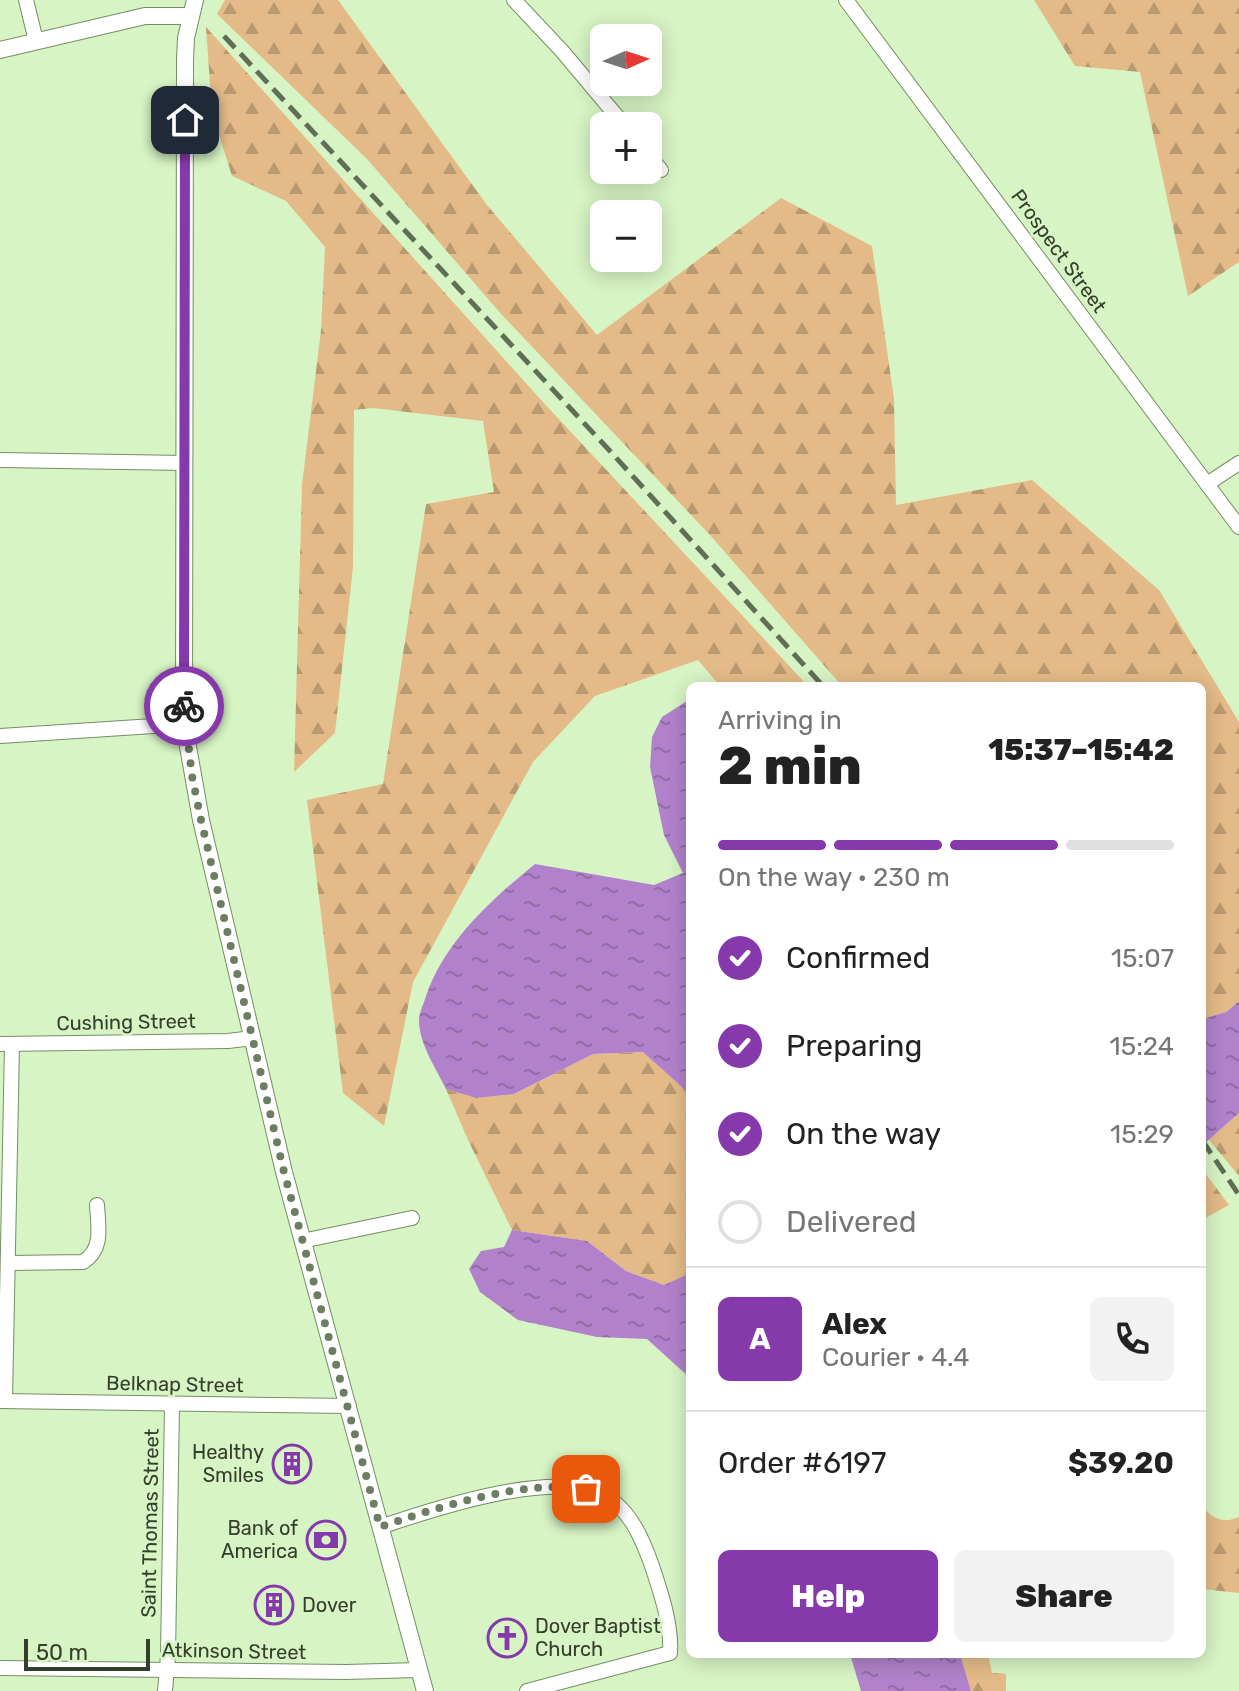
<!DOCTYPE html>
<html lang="en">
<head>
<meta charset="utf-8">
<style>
  body { margin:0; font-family:Rubik,sans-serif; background:#f2f2f2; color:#222; height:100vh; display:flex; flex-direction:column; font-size:30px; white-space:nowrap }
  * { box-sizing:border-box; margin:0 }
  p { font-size:26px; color:#767676 }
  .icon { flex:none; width:44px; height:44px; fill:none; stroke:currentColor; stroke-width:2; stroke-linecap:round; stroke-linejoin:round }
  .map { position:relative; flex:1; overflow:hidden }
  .panel { position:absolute; left:686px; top:682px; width:520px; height:976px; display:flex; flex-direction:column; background:#fff; border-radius:12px; box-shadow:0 4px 20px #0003 }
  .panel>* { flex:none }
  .needle { width:52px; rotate:87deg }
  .buttons { position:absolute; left:590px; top:24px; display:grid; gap:16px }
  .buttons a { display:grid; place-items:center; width:72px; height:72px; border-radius:12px; background:#fff; box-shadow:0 4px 20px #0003; font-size:40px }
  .scale { position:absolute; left:24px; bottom:20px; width:126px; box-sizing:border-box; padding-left:8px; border:4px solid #333e2b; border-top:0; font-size:22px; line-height:28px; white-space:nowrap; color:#333e2b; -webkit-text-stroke:6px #d7f4c4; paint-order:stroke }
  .pin { position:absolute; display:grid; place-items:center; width:68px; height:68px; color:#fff; margin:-34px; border-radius:16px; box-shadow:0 4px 12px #0006 }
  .courier { position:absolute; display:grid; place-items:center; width:80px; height:80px; margin:-40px; border:6px solid #8639aa; border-radius:50%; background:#fff; color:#222; box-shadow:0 2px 10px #0007 }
  .overview em { font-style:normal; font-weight:800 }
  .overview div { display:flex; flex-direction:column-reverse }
  .overview { display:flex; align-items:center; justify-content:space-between; height:136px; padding:0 32px }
  h1 { font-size:52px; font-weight:800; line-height:60px }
  .bar { display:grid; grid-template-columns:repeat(4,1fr); gap:12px 8px; align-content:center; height:96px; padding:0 32px }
  .bar i { height:10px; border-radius:6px; background:#e0e0e0 }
  .bar .selected { background:#8639aa }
  .bar p { grid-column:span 4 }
  .line { display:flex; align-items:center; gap:20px; padding:0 32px; border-top:2px solid #e0e0e0 }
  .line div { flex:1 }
  .round { display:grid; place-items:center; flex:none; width:84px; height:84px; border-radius:12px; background:#f2f2f2 }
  ol { padding:0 32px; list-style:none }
  li { display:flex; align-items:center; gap:24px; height:88px }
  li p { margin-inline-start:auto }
  li .icon { padding:8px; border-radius:50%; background:#8639aa; color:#fff; stroke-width:4 }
  li:last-child { color:#767676 }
  li i { width:44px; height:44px; border:4px solid #e0e0e0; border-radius:50% }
  .cta { display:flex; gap:16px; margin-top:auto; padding:16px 32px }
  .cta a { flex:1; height:92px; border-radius:12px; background:#8639aa; color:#fff; font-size:32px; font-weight:800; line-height:92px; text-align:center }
  .cta a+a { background:#f2f2f2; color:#222 }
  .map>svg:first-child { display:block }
  .forest { fill:url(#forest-firs) }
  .water { fill:url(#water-ripples) }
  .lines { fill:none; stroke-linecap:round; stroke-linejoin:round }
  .minor-casing { stroke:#758e63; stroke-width:16 }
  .tertiary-casing { stroke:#758e63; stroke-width:18 }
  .minor { stroke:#fff; stroke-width:14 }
  .tertiary { stroke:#fff; stroke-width:16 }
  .rail { stroke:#5f6e54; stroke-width:5; stroke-dasharray:16 8; stroke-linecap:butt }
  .done { stroke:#6c7e61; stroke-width:8; stroke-dasharray:0 14.4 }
  .route { stroke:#8639aa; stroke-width:10 }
  .labels { text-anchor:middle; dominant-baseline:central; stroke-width:6; stroke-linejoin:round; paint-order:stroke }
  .street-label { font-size:20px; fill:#333e2b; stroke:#d7f4c4 }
  .poi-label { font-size:20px; fill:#333e2b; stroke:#d7f4c4; text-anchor:end }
</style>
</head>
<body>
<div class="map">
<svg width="1239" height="1691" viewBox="0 0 1239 1691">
  <defs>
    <pattern id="forest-firs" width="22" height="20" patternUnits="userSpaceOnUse" patternTransform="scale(2)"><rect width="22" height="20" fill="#e4bb88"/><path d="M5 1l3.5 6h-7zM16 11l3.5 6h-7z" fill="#b9996f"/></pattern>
    <pattern id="water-ripples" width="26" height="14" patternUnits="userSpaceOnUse" patternTransform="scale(2)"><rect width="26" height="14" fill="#b182cb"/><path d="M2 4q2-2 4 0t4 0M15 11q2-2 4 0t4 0" fill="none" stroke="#916ca5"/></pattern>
  </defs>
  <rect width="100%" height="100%" fill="#d7f4c4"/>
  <g class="forest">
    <polygon points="225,0 338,0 487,205 597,335 781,198 872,246 894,399 896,505 1032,480 1159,590 1239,722 1239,1001 1226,1012 1202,1019 1202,686 842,686 709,534 502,315 367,159 217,14"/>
    <polygon points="1034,0 1239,0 1239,262 1188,296 1140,72 1075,66"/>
    <polygon points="206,27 542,401 808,686 720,686 698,660 595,696 533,762 413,982 384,1126 343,1093 307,800 383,784 426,504 494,492 483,421 373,408 354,410 353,567 335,733 294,772 302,485 321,330 325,247 286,201 232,176 212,113"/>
    <polygon points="644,1052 682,1086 690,1098 690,1273 664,1285 626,1271 587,1241 512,1230 468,1140 446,1089 476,1098 514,1094 593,1054"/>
    <polygon points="1239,1113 1239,1176 1209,1140"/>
    <polygon points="1202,1169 1229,1205 1202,1220"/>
    <path d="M1202,1504C1210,1519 1224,1524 1239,1517V1593L1202,1589Z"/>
    <polygon points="960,1654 988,1654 992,1673 1006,1674 1006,1691 971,1691"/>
  </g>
  <g class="water">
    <path d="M690,699V1098L681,1086L643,1052L593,1054L514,1094L476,1098L446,1089C436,1068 419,1044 419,1020C419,1013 424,1003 426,996C445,941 491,900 535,864L654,885L683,873L664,835L650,767L652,737L662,717Z"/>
    <polygon points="1239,1001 1239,1113 1202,1146 1202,1019 1226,1012"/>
    <polygon points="512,1230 587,1241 626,1271 664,1285 690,1273 690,1378 647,1339 597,1337 518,1320 480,1292 469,1269 481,1251 504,1247"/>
    <polygon points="850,1654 960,1654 971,1691 861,1691"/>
  </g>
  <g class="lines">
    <g class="minor-casing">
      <g id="minor">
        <polyline points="26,0 36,41"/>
        <polyline points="514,0 562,51 625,126"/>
        <polyline points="846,0 1239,527"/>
        <polyline points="648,155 661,170"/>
        <polyline points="0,460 185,463"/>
        <polyline points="1207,484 1239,463"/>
        <polyline points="0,736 184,724"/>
        <polyline points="0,1044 228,1041 253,1038"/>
        <polyline points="302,1241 412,1218"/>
        <path d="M9,1263L83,1262C104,1249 98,1226 97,1205"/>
        <polyline points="0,1401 349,1406"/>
        <polyline points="5,1401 12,1044"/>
        <path d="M380,1527C433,1509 565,1464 613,1501C633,1517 642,1539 651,1563C660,1590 672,1624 670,1653L527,1691"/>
        <polyline points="0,1668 346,1672 419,1670"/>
        <polyline points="165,1691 168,1656 172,1404"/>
      </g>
    </g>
    <g class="tertiary-casing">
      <g id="tertiary">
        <polyline points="195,0 186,38 185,60 184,724 201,820 284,1172 425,1691"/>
        <polyline points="0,50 145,16 190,16"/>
      </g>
    </g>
    <use href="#minor" class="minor"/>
    <use href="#tertiary" class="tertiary"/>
    <g class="rail">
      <polyline points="224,36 610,451 823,686"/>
      <polyline points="1202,1140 1239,1195"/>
    </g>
  </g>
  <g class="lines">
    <path class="done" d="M184,706L192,776L201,820L284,1172L380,1527C439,1507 524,1479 586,1489"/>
    <polyline class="route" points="184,706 185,120"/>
  </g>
  <defs>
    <g id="building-ring" transform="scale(2)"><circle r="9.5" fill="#d7f4c4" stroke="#8639aa" stroke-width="1.5"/><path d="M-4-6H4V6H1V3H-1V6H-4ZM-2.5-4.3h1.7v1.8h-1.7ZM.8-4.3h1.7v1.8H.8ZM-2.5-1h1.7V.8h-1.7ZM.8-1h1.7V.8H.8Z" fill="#8639aa"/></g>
    <g id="bank-ring" transform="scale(2)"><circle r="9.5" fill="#d7f4c4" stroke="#8639aa" stroke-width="1.5"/><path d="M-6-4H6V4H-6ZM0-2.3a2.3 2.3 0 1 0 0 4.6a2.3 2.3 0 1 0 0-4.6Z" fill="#8639aa"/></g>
    <g id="church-ring" transform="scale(2)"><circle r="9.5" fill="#d7f4c4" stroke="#8639aa" stroke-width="1.5"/><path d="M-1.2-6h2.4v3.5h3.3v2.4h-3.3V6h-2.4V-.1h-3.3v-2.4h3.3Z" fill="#8639aa"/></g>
  </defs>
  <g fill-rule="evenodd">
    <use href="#building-ring" x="292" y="1464"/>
    <use href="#bank-ring" x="326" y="1540"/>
    <use href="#building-ring" x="274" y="1605"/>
    <use href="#church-ring" x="507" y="1638"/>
  </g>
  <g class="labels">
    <g class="street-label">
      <text transform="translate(1059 251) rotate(54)">Prospect Street</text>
      <text transform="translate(126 1022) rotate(-1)">Cushing Street</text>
      <text transform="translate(175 1384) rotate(1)">Belknap Street</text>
      <text transform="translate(150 1523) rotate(-89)">Saint Thomas Street</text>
      <text transform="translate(234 1651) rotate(1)">Atkinson Street</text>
    </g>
    <g class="poi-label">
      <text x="264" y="1452">Healthy<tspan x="264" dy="23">Smiles</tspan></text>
      <text x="298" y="1528">Bank of<tspan x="298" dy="23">America</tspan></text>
      <text x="302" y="1605" text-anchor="start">Dover</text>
      <text x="535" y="1626" text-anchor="start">Dover Baptist<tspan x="535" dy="23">Church</tspan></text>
    </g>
  </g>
</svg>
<div class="buttons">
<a><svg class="needle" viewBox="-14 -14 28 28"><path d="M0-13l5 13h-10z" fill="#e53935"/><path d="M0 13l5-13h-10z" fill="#767676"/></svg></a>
<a>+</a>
<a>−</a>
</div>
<div class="scale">50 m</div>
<div class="pin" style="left:586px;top:1489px;background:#ea580c"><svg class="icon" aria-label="bag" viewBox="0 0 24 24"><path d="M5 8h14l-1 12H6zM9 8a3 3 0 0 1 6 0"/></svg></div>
<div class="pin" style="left:185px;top:120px;background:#1f2937"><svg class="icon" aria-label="home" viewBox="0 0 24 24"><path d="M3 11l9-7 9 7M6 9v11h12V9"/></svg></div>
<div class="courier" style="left:184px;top:706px"><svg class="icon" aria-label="bike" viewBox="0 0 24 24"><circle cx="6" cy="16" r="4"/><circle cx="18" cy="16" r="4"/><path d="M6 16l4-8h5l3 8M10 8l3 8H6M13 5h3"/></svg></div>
<section class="panel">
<div class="overview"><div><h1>2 min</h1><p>Arriving in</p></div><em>15:37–15:42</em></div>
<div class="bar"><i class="selected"></i><i class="selected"></i><i class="selected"></i><i></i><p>On the way · 230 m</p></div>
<ol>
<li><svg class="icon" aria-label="check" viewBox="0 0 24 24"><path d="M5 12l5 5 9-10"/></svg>Confirmed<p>15:07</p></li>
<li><svg class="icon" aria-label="check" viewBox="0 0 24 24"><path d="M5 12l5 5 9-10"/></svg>Preparing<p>15:24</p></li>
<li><svg class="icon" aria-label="check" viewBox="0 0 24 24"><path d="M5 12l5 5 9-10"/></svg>On the way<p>15:29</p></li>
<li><i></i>Delivered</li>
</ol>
<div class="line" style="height:144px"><b class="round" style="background:#8639aa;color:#fff">A</b><div><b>Alex</b><p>Courier · 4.4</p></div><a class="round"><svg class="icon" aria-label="phone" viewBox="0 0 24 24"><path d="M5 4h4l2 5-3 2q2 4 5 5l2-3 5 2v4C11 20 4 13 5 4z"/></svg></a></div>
<div class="line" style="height:104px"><div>Order #6197</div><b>$39.20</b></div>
<div class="cta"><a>Help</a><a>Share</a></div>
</section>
</div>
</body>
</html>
